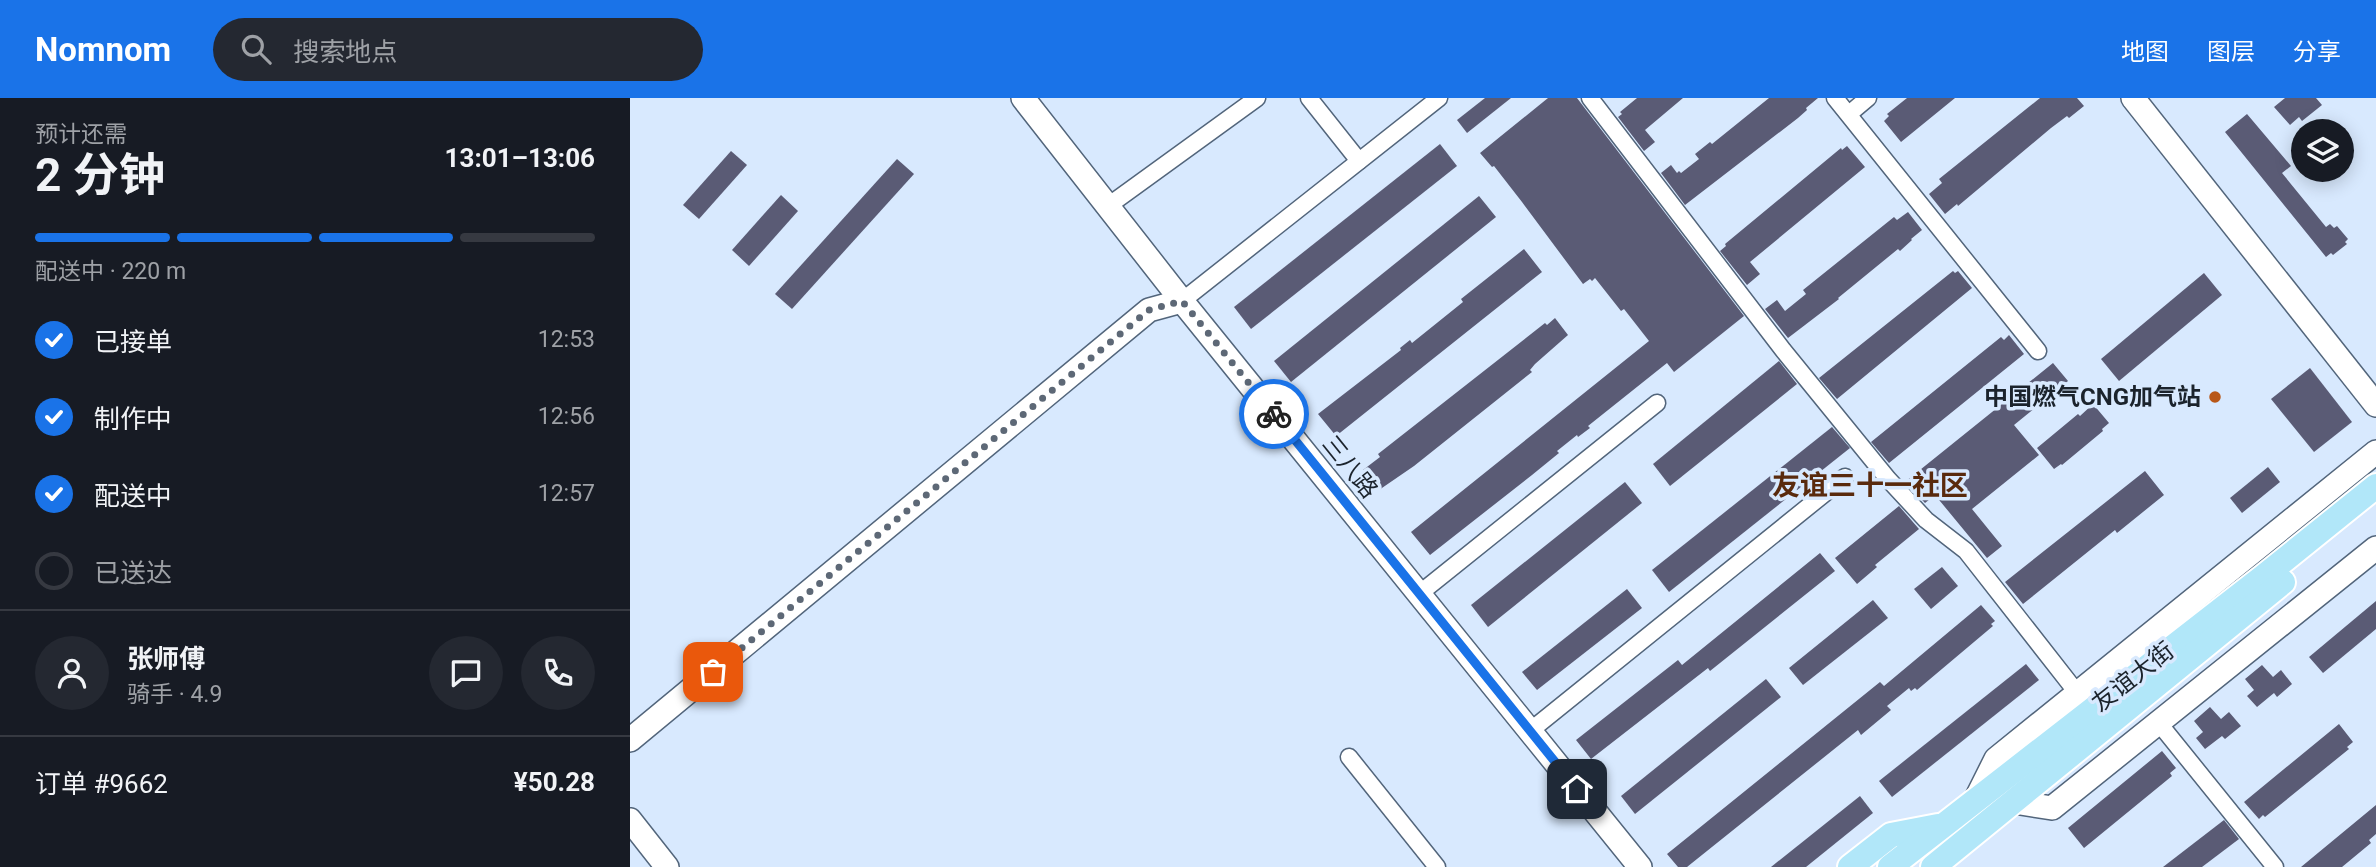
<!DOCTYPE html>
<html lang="zh">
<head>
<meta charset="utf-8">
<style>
  body { margin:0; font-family:Roboto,"Noto Sans SC",sans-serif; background:#242831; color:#f1f3f6; height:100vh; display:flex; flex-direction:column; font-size:26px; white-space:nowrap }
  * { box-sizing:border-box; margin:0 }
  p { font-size:23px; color:#9ea1a6 }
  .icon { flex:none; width:38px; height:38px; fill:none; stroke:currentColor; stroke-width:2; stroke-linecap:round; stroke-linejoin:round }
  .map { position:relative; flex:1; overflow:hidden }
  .panel { display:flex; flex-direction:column; background:#171b24; width:630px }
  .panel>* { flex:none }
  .tools { position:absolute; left:1661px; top:21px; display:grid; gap:14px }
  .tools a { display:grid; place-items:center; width:63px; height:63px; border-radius:50%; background:#171b24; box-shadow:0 4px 18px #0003; font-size:35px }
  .pin { position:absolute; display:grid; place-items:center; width:60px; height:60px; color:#fff; margin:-30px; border-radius:14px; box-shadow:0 4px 10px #0006 }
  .courier { position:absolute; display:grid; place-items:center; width:70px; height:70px; margin:-35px; border:5px solid #1a73e8; border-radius:50%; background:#fff; color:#222; box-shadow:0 2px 9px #0007 }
  .headline em { font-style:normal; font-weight:700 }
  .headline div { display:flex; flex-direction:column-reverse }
  .headline { display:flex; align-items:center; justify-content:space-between; height:119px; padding:0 35px }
  h1 { font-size:46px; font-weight:700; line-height:52px }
  .bar { display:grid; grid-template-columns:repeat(4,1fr); gap:10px 7px; align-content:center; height:84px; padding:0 35px }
  .bar i { height:9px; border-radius:5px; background:#363941 }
  .bar .on { background:#1a73e8 }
  .bar p { grid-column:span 4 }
  .line { display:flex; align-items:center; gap:18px; padding:0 35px; border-top:2px solid #363941 }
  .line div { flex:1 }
  .round { display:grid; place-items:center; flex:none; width:74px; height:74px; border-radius:37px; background:#242831 }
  ol { padding:0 35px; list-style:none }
  li { display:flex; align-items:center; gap:21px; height:77px }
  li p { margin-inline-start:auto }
  li .icon { padding:7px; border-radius:50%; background:#1a73e8; color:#fff; stroke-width:4 }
  li:last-child { color:#9ea1a6 }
  li i { width:38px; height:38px; border:4px solid #363941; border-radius:50% }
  header { display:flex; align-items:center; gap:42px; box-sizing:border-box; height:98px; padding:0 35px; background:#1a73e8; color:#fff }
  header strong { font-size:33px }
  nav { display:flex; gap:38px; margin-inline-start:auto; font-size:24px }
  .search { width:490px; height:63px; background:#242831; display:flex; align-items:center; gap:18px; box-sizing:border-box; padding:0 24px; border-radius:38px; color:#9ea1a6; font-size:26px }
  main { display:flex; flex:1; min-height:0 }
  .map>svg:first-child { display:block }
  .building { fill:#5a5b75 }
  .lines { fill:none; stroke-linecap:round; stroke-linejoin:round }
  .street-casing { stroke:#52657b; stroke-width:19 }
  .secondary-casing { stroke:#52657b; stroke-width:26 }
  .primary-casing { stroke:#fff; stroke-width:28 }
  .street { stroke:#fff; stroke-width:16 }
  .secondary { stroke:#fff; stroke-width:23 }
  .primary { stroke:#b1e7f9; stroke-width:24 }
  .done { stroke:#5d6876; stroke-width:7; stroke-dasharray:0 12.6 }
  .route { stroke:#1a73e8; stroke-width:9 }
  .poi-dot { fill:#b85718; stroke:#d8e9fe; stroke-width:2.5 }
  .labels { text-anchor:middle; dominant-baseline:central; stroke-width:7; stroke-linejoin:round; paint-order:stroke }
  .poi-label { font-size:24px; font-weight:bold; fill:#1b232c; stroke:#d8e9fe; text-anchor:end }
  .street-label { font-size:24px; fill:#1b232c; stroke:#d8e9fe }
  .quarter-label { font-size:28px; font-weight:bold; fill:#592a0d; stroke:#d8e9fe }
</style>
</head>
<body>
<header>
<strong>Nomnom</strong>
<div class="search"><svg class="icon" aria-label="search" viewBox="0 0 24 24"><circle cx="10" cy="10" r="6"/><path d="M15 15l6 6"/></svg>搜索地点</div>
<nav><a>地图</a><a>图层</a><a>分享</a></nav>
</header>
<main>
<section class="panel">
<div class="headline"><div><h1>2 分钟</h1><p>预计还需</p></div><em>13:01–13:06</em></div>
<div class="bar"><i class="on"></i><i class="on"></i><i class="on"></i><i></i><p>配送中 · 220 m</p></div>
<ol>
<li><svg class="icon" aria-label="check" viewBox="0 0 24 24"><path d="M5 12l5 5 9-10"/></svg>已接单<p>12:53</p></li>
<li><svg class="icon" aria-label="check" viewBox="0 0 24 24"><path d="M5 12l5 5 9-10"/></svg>制作中<p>12:56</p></li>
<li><svg class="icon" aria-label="check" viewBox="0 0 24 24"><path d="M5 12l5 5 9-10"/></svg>配送中<p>12:57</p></li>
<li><i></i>已送达</li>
</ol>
<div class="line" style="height:126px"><a class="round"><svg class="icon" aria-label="person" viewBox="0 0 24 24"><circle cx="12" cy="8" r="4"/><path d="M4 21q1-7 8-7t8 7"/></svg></a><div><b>张师傅</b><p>骑手 · 4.9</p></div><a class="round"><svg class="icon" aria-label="chat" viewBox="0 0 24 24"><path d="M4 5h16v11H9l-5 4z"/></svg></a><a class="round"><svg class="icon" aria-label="phone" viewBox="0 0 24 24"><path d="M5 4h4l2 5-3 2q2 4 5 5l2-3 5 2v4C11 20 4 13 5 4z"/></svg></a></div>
<div class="line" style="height:91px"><div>订单 #9662</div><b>¥50.28</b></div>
</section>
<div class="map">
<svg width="1746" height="769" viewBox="0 0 1746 769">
  <rect width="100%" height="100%" fill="#d8e9fe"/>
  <g class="building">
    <polygon points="855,0 881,0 837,35 827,22"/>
    <polygon points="918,0 947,0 1114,218 1044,274 1037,265 958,328 960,330 948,339 947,337 927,353 929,355 902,377 800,457 781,434 1019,243 994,211 991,213 965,180 962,183 960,181 953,186 892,104 864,68 862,69 850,55"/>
    <polygon points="1007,0 1053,0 1015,32 1025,44 1014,53 988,19 992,16 990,14"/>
    <polygon points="1139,0 1188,0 1176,10 1177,12 1168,20 1055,107 1031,75 1041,67 1047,75 1049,73 1051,75 1069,61 1065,56 1080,44 1082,46"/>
    <polygon points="1277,0 1325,0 1271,44 1254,23 1259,18 1257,16"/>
    <polygon points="1410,0 1447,0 1454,8 1439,20 1437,18 1421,30 1328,108 1327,106 1315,116 1299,96 1312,85 1309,81"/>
    <polygon points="1655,0 1686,0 1692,7 1672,23 1669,19 1660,27 1644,9"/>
    <polygon points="1617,16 1661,68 1652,75 1696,129 1700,126 1704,130 1707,128 1718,141 1715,144 1717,146 1703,157 1701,155 1696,159 1595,34"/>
    <polygon points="810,46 827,68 621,231 604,209"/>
    <polygon points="1217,48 1235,69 1120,164 1130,176 1117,187 1090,153 1096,148 1095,146 1211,50 1212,52"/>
    <polygon points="101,53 117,67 69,121 53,107"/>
    <polygon points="267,61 284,76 162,211 145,196"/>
    <polygon points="151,97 168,113 119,168 102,152"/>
    <polygon points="849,98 866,119 661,284 644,263"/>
    <polygon points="1278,114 1292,132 1281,141 1282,142 1270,153 1268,151 1208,200 1209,201 1158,240 1135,211 1147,202 1155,213 1176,196 1173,192 1264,119 1267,122"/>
    <polygon points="894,151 912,174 706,338 688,316 771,252 770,250 780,242 782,245 833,204 831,201"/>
    <polygon points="1323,173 1325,175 1328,173 1342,190 1207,301 1189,280"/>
    <polygon points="1574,175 1592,197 1489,283 1471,261"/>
    <polygon points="925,220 938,237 905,266 900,272 902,274 784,368 749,392 733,372 750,359 748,356 915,225 917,227"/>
    <polygon points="1379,237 1394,256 1259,365 1241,344 1371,239 1374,242"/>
    <polygon points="1149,263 1167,286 1040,388 1023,366"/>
    <polygon points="1423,265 1438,283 1384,327 1409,357 1342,411 1372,448 1357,460 1305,397 1295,405 1275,384"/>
    <polygon points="1680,270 1722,324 1684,354 1641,301"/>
    <polygon points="1463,306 1479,325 1472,331 1473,333 1432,367 1431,366 1424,371 1407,350 1448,316 1450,318"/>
    <polygon points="1202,329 1220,350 1039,494 1022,472"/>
    <polygon points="1638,369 1650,384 1612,415 1600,400"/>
    <polygon points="1515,373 1534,397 1487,435 1485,432 1393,506 1375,484"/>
    <polygon points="995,384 1012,405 858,529 841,507"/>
    <polygon points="1269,408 1289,431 1245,467 1247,469 1227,486 1205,460"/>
    <polygon points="1190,455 1205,473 1080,573 1078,570 961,661 946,642 1048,562 1052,567"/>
    <polygon points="1312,469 1328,488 1301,511 1284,491"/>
    <polygon points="997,491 1012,510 907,592 892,574"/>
    <polygon points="1243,502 1258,520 1173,587 1159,570"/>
    <polygon points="1746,503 1746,531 1693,575 1679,559"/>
    <polygon points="1351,507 1365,523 1361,526 1363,528 1287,592 1285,590 1281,593 1279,590 1257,608 1261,612 1231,637 1228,632 1057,769 1048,769 1037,756 1250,584 1254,588"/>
    <polygon points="1396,566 1409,582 1262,699 1249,683"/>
    <polygon points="1632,567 1643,579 1651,572 1662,586 1647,599 1644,595 1627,609 1617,598 1624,592 1615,581"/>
    <polygon points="1136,581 1151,599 1005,716 991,698"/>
    <polygon points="1580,609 1591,621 1599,614 1611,628 1595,641 1592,638 1575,651 1566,640 1573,634 1564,623"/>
    <polygon points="1709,626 1723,644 1717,649 1719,651 1635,719 1633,717 1629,721 1614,704"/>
    <polygon points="1532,653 1546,670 1540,675 1542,678 1454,750 1438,730"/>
    <polygon points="1230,698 1243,715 1176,769 1141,769"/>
    <polygon points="1746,707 1746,736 1739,742 1741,745 1712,769 1671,769"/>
    <polygon points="1594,722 1609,741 1572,769 1533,769"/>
  </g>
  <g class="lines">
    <g class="street-casing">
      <g id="street">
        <polyline points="679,0 729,63"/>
        <polyline points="960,0 1153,252 1258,381 1296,422 1336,453 1448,596"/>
        <polyline points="1205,0 1408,253"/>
        <polyline points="1219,16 1238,0"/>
        <polyline points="478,108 627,0"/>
        <polyline points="552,203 809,0"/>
        <polyline points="789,496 1027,305"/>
        <polyline points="1528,624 1645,769"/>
        <polyline points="900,633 1215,379"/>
        <polyline points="719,659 807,769"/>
      </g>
    </g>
    <g class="secondary-casing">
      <g id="secondary">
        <polyline points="393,0 552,203 1010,769"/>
        <polyline points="1503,0 1746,307"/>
        <polyline points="0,642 519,212 552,203"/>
        <polyline points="1346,701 1366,661 1746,354"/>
        <polyline points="1384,704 1422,710 1746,450"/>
        <polyline points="0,722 37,769"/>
      </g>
    </g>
    <g class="primary-casing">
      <g id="primary">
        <polyline points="1220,769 1261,737 1308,728"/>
        <polyline points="1260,769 1633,479 1746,388"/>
        <polyline points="1303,769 1653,484"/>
      </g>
    </g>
    <use href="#street" class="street"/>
    <use href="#secondary" class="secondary"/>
    <use href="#primary" class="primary"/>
  </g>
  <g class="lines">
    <polyline class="done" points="83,574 519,212 552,203 644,316"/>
    <polyline class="route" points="644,316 947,691"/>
  </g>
  <circle class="poi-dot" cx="1585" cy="299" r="7"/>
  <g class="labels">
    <g class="poi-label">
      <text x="1571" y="299">中国燃气CNG加气站</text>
    </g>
    <g class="street-label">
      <text transform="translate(720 369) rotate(51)">三八路</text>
      <text transform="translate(1503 579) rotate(-38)">友谊大街</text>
    </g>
    <g class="quarter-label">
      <text x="1240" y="387">友谊三十一社区</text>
    </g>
  </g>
</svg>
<div class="tools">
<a><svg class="icon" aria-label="layers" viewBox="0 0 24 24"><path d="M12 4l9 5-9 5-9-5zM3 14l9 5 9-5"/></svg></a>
</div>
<div class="pin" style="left:83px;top:574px;background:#ea580c"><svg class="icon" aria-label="bag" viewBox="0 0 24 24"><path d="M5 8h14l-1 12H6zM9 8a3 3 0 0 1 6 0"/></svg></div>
<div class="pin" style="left:947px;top:691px;background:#1f2937"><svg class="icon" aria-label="home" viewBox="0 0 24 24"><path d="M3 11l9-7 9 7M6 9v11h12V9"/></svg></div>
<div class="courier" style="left:644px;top:316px"><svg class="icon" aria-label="bike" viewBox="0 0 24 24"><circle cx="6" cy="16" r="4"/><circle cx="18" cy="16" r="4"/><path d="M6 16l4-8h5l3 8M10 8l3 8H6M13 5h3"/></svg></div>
</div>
</main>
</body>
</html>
